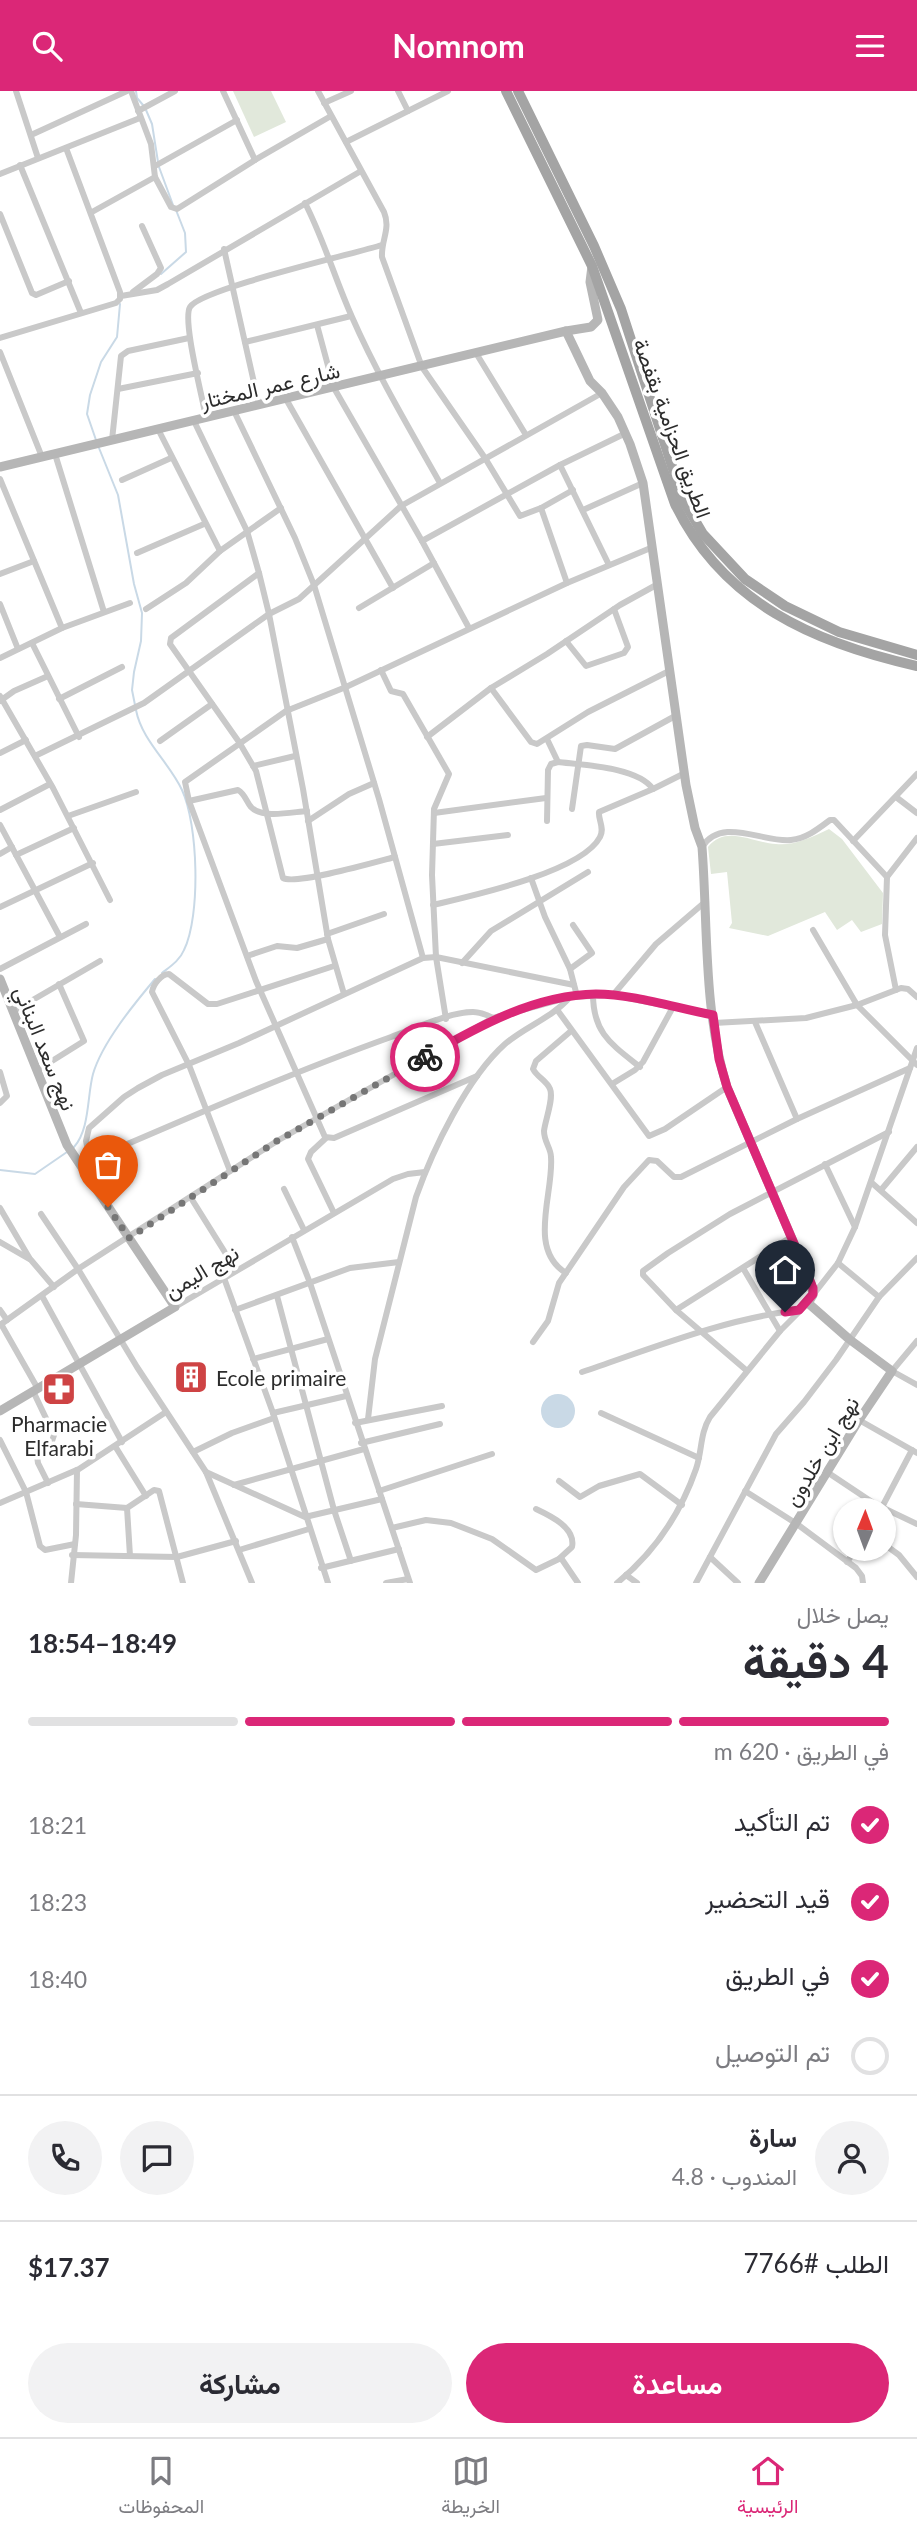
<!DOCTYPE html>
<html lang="ar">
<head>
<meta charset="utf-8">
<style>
  body { margin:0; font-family:Lato,Vazirmatn,sans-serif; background:#f2f2f3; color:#2b2b33; direction:rtl; height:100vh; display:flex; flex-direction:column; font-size:26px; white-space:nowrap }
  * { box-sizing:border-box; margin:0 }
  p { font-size:23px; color:#7c7c81 }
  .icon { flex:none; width:38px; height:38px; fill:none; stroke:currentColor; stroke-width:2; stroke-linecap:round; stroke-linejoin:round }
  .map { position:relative; height:1492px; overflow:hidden; direction:ltr }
  .details { display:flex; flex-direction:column; background:#fff; flex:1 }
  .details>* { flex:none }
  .needle { width:46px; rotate:1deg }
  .controls { position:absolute; left:833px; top:1407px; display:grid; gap:14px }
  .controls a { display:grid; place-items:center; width:63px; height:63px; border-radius:50%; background:#fff; box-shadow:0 2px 5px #0004; font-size:35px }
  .pin { position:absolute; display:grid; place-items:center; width:60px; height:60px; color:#fff; margin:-72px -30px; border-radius:50% 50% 50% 0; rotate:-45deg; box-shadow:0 0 7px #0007 }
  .pin .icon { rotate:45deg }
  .courier { position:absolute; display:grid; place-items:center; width:70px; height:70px; margin:-35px; border:5px solid #db2777; border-radius:50%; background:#fff; color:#222; box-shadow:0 2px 9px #0007 }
  .headline em { font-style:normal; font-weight:700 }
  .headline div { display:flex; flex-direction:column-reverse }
  .headline { display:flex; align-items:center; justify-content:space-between; height:119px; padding:0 28px }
  h1 { font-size:46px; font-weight:700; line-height:52px }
  .bar { display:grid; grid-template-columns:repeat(4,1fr); gap:10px 7px; align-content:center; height:84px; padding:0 28px }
  .bar i { height:9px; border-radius:5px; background:#e1e1e2 }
  .bar .selected { background:#db2777 }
  .bar p { grid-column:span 4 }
  .line { display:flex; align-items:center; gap:18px; padding:0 28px; border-top:2px solid #e1e1e2 }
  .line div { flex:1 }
  .round { display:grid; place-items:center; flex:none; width:74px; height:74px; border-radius:37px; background:#f2f2f3 }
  ol { padding:0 28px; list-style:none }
  li { display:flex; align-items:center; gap:21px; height:77px }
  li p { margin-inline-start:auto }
  li .icon { padding:7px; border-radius:50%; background:#db2777; color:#fff; stroke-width:4 }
  li:last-child { color:#7c7c81 }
  li i { width:38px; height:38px; border:4px solid #e1e1e2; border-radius:50% }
  .button { display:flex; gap:14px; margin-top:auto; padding:14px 28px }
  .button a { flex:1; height:80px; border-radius:42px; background:#db2777; color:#fff; font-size:28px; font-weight:700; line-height:80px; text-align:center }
  .button a+a { background:#f2f2f3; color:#2b2b33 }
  header { display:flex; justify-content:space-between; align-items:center; height:91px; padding:0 28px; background:#db2777; color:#fff; font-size:32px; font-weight:700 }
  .dock { display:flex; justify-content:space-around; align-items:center; height:98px; border-top:2px solid #e1e1e2; background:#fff; font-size:19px; color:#7c7c81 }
  .dock a { display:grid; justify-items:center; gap:4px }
  .dock .selected { color:#db2777 }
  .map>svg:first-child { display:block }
  .green { fill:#e1e8db }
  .water { fill:#c9d9e6 }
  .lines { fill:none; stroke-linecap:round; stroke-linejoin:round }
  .stream { stroke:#c9d9e6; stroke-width:2 }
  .street { stroke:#c9c9c9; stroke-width:6 }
  .secondary { stroke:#b6b6b6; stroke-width:9 }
  .primary { stroke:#a4a4a4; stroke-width:10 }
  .done { stroke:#767676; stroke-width:7; stroke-dasharray:0 12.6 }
  .route { stroke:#db2777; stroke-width:9 }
  .labels { text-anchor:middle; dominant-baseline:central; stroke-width:7; stroke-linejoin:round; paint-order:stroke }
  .street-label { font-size:21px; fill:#2c2c2c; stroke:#fff }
  .poi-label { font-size:21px; fill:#2c2c2c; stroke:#fff; text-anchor:start }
</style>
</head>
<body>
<header><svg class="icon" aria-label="menu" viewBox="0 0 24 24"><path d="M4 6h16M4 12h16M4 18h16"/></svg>Nomnom<svg class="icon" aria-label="search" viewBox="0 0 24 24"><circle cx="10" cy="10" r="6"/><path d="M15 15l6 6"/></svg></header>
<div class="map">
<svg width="917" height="1492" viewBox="0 0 917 1492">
  <rect width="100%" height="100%" fill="#fff"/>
  <g class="green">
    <polygon points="233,0 271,0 286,31 254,46"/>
    <path d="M829,738L842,748L883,802L882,833L861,841L852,829L837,839L825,821L768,845L729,837L732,832L727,781L711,783L708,756C726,733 753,752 776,753C795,755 812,746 829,738Z"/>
  </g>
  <circle class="water" cx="558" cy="1320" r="17"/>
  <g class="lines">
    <g class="stream">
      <polyline points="136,0 137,7 143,14"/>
      <polyline points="146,19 152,33 158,71"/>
      <polyline points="159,76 173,114"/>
      <polyline points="161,183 186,161 185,142 176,119"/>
      <polyline points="96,349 87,323 90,304 101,271 117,246 120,213"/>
      <polyline points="99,357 118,404 134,493 142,522 141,550 134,581 132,599 135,614"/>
      <path d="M136,619C142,650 169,671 182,699C198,733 201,824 184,859C180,869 171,875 162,882"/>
      <path d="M74,1056C90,1038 87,1005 93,983C102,952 134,913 155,888"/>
      <polyline points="0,1079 35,1083 67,1061"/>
    </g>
    <g class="street">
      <polyline points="16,0 38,67"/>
      <polyline points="223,0 255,69 331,25"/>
      <path d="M318,0L384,121C391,138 381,149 382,166L422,276L485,367L520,425L541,417L573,399"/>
      <polyline points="398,0 408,20"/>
      <polyline points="324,12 351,0"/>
      <polyline points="138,20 175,0"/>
      <polyline points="31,44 127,0"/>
      <polyline points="346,51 448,0"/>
      <polyline points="20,74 81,222"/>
      <polyline points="155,75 237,29"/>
      <polyline points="0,83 140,27"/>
      <polyline points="155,86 171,116 177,118 255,69"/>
      <path d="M305,112C324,149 335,188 352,226C377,283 409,337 440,392"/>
      <polyline points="92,121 155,86 151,53 131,0"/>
      <polyline points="0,123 32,202 36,204 69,190"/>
      <polyline points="224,158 259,314"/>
      <polyline points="133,201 157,183 161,177 142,135"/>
      <polyline points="121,205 157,199 168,193 361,80"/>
      <polyline points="317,234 334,297 422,450 469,537"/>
      <polyline points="0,247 116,212 120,208 120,201 66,57"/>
      <polyline points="245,251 351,225"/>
      <polyline points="0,261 42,366"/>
      <polyline points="476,262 526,344"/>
      <polyline points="118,298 198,282"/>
      <polyline points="286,308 393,497"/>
      <polyline points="234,320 295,447 314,494 379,708 423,867"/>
      <path d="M206,327C203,308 182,229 190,216C200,198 353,163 382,154"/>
      <polyline points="194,330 247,440 259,482 269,523 303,698 328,848 344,903"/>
      <polyline points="158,338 220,460"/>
      <polyline points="112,349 121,265 128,260 189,247"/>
      <polyline points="55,363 104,521"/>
      <polyline points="560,374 609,474"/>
      <polyline points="0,388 62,537"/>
      <polyline points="122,389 171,367"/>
      <polyline points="541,417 567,492"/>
      <polyline points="583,419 643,392"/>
      <polyline points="422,450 560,374 626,342"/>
      <polyline points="137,462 204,433"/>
      <path d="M259,482L171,547L170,553L239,651L256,680L283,787C296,794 376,771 395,766"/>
      <polyline points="0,483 34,470"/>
      <polyline points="0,513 18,558"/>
      <polyline points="359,517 434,472"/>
      <polyline points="146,518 186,492 220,460 281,417"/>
      <polyline points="566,550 586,575 624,562 628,556 614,518"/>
      <polyline points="32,552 79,646"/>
      <polyline points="0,567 62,537 130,512"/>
      <polyline points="381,579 391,600 403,603 449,683 434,718 432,784 436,866 446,928"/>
      <polyline points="491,597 531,651 537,653 588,621 669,580"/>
      <polyline points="0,605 53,697 110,809"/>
      <polyline points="59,608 122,576"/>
      <polyline points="0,610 14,600 48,585"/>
      <polyline points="427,646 491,597 547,563 620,514 658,493"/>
      <polyline points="160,650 212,613"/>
      <polyline points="0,662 26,649"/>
      <polyline points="35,665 144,612 269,523 299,508 401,415 602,302"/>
      <path d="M558,671C583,674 638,676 653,698L685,682"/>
      <polyline points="253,675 295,665"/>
      <polyline points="896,706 917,722"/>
      <path d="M189,710L238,699C245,703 246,710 251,716C262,728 292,721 307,720"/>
      <polyline points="572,718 581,655 587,654 615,658 677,624"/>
      <polyline points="0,719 50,693"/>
      <polyline points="434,722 546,707"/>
      <polyline points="68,725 136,701"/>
      <polyline points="308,730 349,703 374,692"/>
      <polyline points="547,730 548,679 551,673 558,671 547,648"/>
      <polyline points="0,734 60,846"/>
      <polyline points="853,750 917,683"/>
      <polyline points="433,753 508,744"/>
      <path d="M702,756C722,725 763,752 791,749C807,747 818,738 830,729H834L887,786L885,844L896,899"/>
      <polyline points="0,763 12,756"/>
      <polyline points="16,764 74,737"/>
      <polyline points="887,786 917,747"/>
      <polyline points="531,787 545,826 570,878 577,905"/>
      <path d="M433,814C471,805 582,781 600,746C605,737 598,729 599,721L653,698"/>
      <polyline points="0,816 93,772"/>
      <polyline points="813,839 857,914 917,974"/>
      <polyline points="327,843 384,823"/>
      <polyline points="247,865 277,855 297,857 328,848"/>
      <polyline points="462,872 491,840 588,781"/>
      <polyline points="0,878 86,833"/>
      <polyline points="570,878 592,862 573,834"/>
      <path d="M593,903C593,942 611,953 640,976"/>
      <polyline points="613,904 656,853 705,811"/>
      <polyline points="558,920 649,1045 665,1038 727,996"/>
      <polyline points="12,921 100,870"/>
      <polyline points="755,931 797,1028"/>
      <polyline points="714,932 806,927 857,914 901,897 908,898 917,906"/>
      <polyline points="36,980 84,950 59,893"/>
      <polyline points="0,981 7,1005 0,1012"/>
      <polyline points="477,985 334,1047 325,1046 256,890 189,710 185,691 286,620 346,596 567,492 653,456"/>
      <polyline points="612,993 635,979 643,971 673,916"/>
      <polyline points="326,1047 311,1061 308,1068 334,1122"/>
      <polyline points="90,1069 86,1050 89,1037 124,1006 138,997 162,984 239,952 423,867 436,866 574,894"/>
      <path d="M88,1070C188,1027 288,983 391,946C414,938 449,921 473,921C480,921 487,924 493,927"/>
      <polyline points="825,1073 855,1136"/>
      <path d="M230,1080L189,974L152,901C153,894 161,883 169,883L208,913H217L334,875"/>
      <polyline points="872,1092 917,1132"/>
      <polyline points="284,1098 304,1139"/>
      <polyline points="881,1099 917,1056"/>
      <polyline points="191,1107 236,1179"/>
      <polyline points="0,1117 30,1168"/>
      <polyline points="41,1123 78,1178 137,1276 206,1381 252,1492"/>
      <polyline points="292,1146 310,1192 410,1492"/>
      <polyline points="0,1151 31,1169 54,1196"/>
      <polyline points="838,1172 879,1206"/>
      <polyline points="743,1177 780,1240"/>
      <path d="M566,1182C527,1158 554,1102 551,1066C551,1057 544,1051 544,1040C545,1030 554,1007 550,998C547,990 537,986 533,978L536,970L571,940"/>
      <polyline points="224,1187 273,1322 328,1492"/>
      <polyline points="813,1204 838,1172 855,1136 917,957"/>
      <polyline points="42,1205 122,1351"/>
      <polyline points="277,1205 334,1419 351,1470"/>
      <polyline points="175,1216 393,1088 408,1083 425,1081"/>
      <polyline points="0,1219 7,1229"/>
      <polyline points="235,1219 350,1177 399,1171"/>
      <polyline points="676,1219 791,1146"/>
      <polyline points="1,1233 38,1298"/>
      <polyline points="0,1234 78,1178 277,1050 493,927 570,906 613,904 713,924"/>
      <polyline points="917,1250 892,1280 917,1294"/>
      <polyline points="533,1251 548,1230 559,1192 624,1096 649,1069 657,1070 674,1086 681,1086 797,1028 910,977"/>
      <polyline points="253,1268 328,1248"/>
      <polyline points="746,1279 676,1219 643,1184 643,1180 668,1162 730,1123 889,1041"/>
      <path d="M582,1281C653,1257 724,1228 799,1219"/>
      <polyline points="33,1300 54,1344 52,1350 36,1358 38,1372 48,1392"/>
      <polyline points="273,1322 346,1305"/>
      <polyline points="601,1322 699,1367"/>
      <path d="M368,1328L375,1268L416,1106C433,1058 467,987 505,953C526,935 552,927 570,906"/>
      <polyline points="859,1329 917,1362"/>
      <polyline points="355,1332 442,1315"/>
      <polyline points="0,1349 26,1401 40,1455 45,1459 75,1453"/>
      <polyline points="361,1352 440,1333"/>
      <polyline points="115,1355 146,1405"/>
      <polyline points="193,1361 232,1342 274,1327"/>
      <polyline points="206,1381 305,1426 382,1408"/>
      <polyline points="827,1381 875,1413 917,1433"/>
      <polyline points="559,1390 580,1406 599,1395 640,1383 682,1414"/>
      <polyline points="234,1394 364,1358"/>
      <polyline points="379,1400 492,1363"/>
      <polyline points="745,1400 797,1433 856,1477 862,1485 863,1492"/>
      <polyline points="0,1412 79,1378 166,1321"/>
      <polyline points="76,1413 127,1417 154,1399 159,1400 183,1492"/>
      <polyline points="127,1417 130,1465"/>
      <path d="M536,1418C551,1425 576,1437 572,1456L560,1467"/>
      <polyline points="881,1418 912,1359"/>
      <polyline points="392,1437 426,1429 451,1432 492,1448 536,1479 561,1467 578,1492"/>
      <polyline points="884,1453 899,1464 917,1486"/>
      <polyline points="239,1459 309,1438"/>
      <polyline points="72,1464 177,1466 236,1450"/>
      <polyline points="710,1466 738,1492"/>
      <polyline points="847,1471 856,1458"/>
      <polyline points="321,1477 399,1458"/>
      <polyline points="626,1484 637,1492"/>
      <polyline points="71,1492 76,1444 77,1379"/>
      <polyline points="386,1492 408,1488"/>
      <path d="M617,1492C655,1461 680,1424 696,1378C702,1361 700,1342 710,1326L780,1240L808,1212"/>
      <polyline points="696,1492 776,1343 804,1311 836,1269 879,1206 917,1167"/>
    </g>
    <g class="secondary">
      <polyline points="566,240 591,236 598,229 590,191 592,175"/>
      <path d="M0,376L566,240L590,290L602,302L618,326L630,353L643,392L686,694L695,737L702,756C708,835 703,919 727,996L811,1192L813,1204L808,1212L849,1248L892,1280L859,1329L759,1492"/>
      <polyline points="0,888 67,1054 175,1216 0,1320"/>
    </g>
    <g class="primary">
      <path d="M506,0L592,175L675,413C723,512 814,552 917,575"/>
      <polyline points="518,0 594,155 621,218 683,409 703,443 745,488 785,515 839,541 917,564"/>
    </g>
  </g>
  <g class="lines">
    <polyline class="done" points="108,1116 129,1147 277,1050 425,966"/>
    <path class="route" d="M425,966C477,936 534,904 596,903C632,903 676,917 713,924L719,968L727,996L813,1197V1203L799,1219L785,1221"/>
  </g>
  <defs>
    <g id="building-square" transform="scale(1.75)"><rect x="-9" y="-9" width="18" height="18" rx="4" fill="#ce4344" stroke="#fff"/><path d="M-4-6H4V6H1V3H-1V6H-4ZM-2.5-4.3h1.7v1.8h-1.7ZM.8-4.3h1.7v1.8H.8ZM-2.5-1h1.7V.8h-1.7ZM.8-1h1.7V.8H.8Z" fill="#fff"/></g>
    <g id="pharmacy-square" transform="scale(1.75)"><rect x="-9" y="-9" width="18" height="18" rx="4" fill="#ce4344" stroke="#fff"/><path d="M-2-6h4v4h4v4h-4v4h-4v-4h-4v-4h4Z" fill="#fff"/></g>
  </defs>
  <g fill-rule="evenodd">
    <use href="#building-square" x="191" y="1286"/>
    <use href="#pharmacy-square" x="59" y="1298"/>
  </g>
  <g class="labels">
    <g class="street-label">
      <text transform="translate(270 294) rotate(-13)">شارع عمر المختار</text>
      <text transform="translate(673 337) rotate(70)">الطريق الحزامية بقفصة</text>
      <text transform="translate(46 957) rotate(68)">نهج سعد البناني</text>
      <text transform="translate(201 1180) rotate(-31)">نهج اليمن</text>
      <text transform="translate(821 1360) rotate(-59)">نهج ابن خلدون</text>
    </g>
    <g class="poi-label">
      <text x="216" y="1286">Ecole primaire</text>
      <text x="59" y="1332" text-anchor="middle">Pharmacie<tspan x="59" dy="24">Elfarabi</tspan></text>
    </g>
  </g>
</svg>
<div class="controls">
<a><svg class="needle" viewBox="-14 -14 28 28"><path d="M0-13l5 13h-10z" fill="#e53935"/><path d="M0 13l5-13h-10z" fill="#7c7c81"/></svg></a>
</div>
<div class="pin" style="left:108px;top:1116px;background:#ea580c"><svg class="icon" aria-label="bag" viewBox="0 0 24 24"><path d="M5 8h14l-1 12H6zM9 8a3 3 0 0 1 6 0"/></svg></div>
<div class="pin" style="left:785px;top:1221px;background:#1f2937"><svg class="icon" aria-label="home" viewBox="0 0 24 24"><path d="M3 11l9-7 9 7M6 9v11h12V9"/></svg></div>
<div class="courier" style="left:425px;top:966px"><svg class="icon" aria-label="bike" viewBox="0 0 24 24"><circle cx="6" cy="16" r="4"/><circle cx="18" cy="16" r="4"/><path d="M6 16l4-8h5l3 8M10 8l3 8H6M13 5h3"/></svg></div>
</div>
<section class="details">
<div class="headline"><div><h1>4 دقيقة</h1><p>يصل خلال</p></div><em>18:49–18:54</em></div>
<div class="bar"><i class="selected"></i><i class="selected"></i><i class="selected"></i><i></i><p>في الطريق · 620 m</p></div>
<ol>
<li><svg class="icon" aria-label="check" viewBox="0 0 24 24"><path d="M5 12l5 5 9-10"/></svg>تم التأكيد<p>18:21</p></li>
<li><svg class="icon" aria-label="check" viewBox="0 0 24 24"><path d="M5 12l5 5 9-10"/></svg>قيد التحضير<p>18:23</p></li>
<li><svg class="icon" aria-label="check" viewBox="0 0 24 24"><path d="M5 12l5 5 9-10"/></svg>في الطريق<p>18:40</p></li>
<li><i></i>تم التوصيل</li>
</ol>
<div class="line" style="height:126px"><a class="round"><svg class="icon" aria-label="person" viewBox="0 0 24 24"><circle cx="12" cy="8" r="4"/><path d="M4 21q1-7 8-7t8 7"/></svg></a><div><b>سارة</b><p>المندوب · 4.8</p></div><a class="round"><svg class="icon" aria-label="chat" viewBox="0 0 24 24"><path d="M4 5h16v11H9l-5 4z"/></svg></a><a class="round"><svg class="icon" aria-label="phone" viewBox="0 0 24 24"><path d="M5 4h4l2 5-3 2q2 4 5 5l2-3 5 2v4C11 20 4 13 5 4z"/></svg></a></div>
<div class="line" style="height:91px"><div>الطلب #7766</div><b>$17.37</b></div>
<div class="button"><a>مساعدة</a><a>مشاركة</a></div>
</section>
<nav class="dock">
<a class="selected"><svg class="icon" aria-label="home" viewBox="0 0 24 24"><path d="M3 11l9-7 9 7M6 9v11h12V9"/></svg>الرئيسية</a>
<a><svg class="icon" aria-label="map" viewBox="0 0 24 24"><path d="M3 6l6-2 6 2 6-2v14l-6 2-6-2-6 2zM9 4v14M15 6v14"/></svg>الخريطة</a>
<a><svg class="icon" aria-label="saved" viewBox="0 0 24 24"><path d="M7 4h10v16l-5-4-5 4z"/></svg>المحفوظات</a>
</nav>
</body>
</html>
